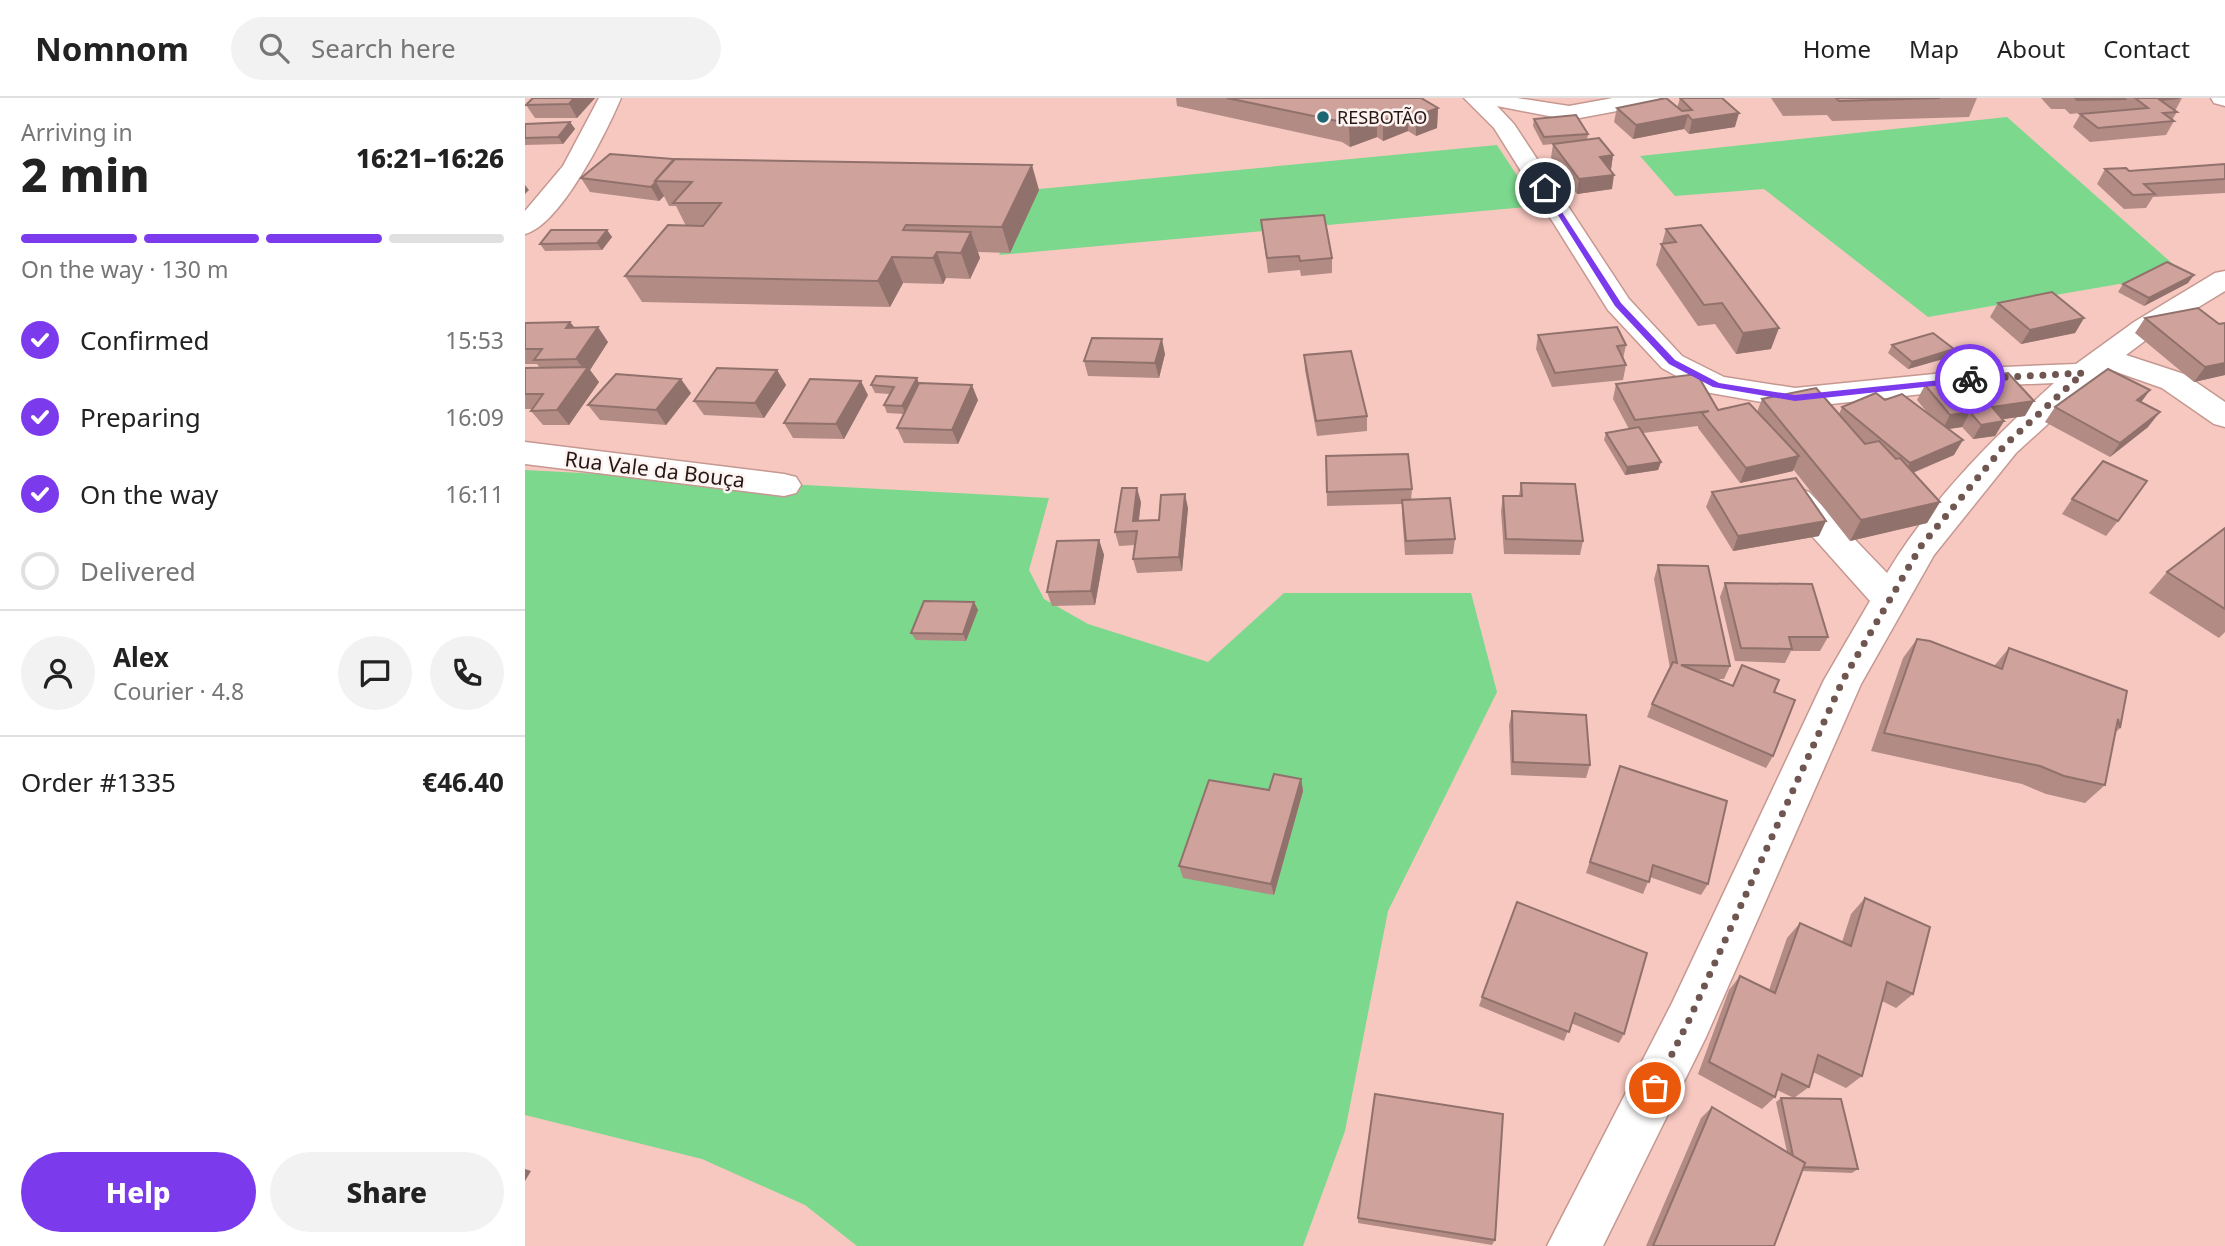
<!DOCTYPE html>
<html lang="en">
<head>
<meta charset="utf-8">
<style>
  body { margin:0; font-family:"Noto Sans",sans-serif; background:#f2f2f2; color:#222; height:100vh; display:flex; flex-direction:column; font-size:26px; white-space:nowrap }
  * { box-sizing:border-box; margin:0 }
  p { font-size:23px; color:#767676 }
  .icon { flex:none; width:38px; height:38px; fill:none; stroke:currentColor; stroke-width:2; stroke-linecap:round; stroke-linejoin:round }
  .map { position:relative; flex:1; overflow:hidden }
  .side { display:flex; flex-direction:column; background:#fff; width:525px }
  .side>* { flex:none }
  .pin { position:absolute; display:grid; place-items:center; width:60px; height:60px; color:#fff; margin:-30px; border:4px solid #fff; border-radius:50%; box-shadow:0 2px 7px #0007 }
  .courier { position:absolute; display:grid; place-items:center; width:70px; height:70px; margin:-35px; border:5px solid #7c3aed; border-radius:50%; background:#fff; color:#222; box-shadow:0 2px 9px #0007 }
  .head em { font-style:normal; font-weight:800 }
  .head div { display:flex; flex-direction:column-reverse }
  .head { display:flex; align-items:center; justify-content:space-between; height:119px; padding:0 21px }
  h1 { font-size:46px; font-weight:800; line-height:52px }
  .bar { display:grid; grid-template-columns:repeat(4,1fr); gap:10px 7px; align-content:center; height:84px; padding:0 21px }
  .bar i { height:9px; border-radius:5px; background:#e0e0e0 }
  .bar .current { background:#7c3aed }
  .bar p { grid-column:span 4 }
  .line { display:flex; align-items:center; gap:18px; padding:0 21px; border-top:2px solid #e0e0e0 }
  .line div { flex:1 }
  .round { display:grid; place-items:center; flex:none; width:74px; height:74px; border-radius:37px; background:#f2f2f2 }
  ol { padding:0 21px; list-style:none }
  li { display:flex; align-items:center; gap:21px; height:77px }
  li p { margin-inline-start:auto }
  li .icon { padding:7px; border-radius:50%; background:#7c3aed; color:#fff; stroke-width:4 }
  li:last-child { color:#767676 }
  li i { width:38px; height:38px; border:4px solid #e0e0e0; border-radius:50% }
  .button { display:flex; gap:14px; margin-top:auto; padding:14px 21px }
  .button a { flex:1; height:80px; border-radius:42px; background:#7c3aed; color:#fff; font-size:28px; font-weight:800; line-height:80px; text-align:center }
  .button a+a { background:#f2f2f2; color:#222 }
  header { display:flex; align-items:center; gap:42px; box-sizing:border-box; height:98px; padding:0 35px; background:#fff; border-bottom:2px solid #e0e0e0 }
  header strong { font-size:33px }
  nav { display:flex; gap:38px; margin-inline-start:auto; font-size:24px }
  .search { width:490px; height:63px; background:#f2f2f2; display:flex; align-items:center; gap:18px; box-sizing:border-box; padding:0 24px; border-radius:38px; color:#767676; font-size:26px }
  main { display:flex; flex:1; min-height:0 }
  .map>svg:first-child { display:block }
  .green { fill:#7cd88d }
  .lines { fill:none; stroke-linecap:round; stroke-linejoin:round }
  .minor-casing { stroke:#c59891; stroke-width:3 }
  .minor { fill:#fff; fill-rule:evenodd }
  .wall { fill:#b28b85 }
  .shaded-wall { fill:#91716c }
  .building { fill:#cfa29b; stroke:#91716c; stroke-width:2 }
  .route { fill:#7c3aed }
  .done { stroke:#705651; stroke-width:7; stroke-dasharray:0 12.6 }
  .poi-dot { fill:#1c6771; stroke:#fdf3f1; stroke-width:2.5 }
  .labels { text-anchor:middle; dominant-baseline:central; stroke-width:5; stroke-linejoin:round; paint-order:stroke }
  .far-poi-label { font-size:18px; fill:#281815; stroke:#fdf3f1; text-anchor:start }
  .street-label { font-size:21px; fill:#281815; stroke:#fdf3f1 }
</style>
</head>
<body>
<header>
<strong>Nomnom</strong>
<div class="search"><svg class="icon" aria-label="search" viewBox="0 0 24 24"><circle cx="10" cy="10" r="6"/><path d="M15 15l6 6"/></svg>Search here</div>
<nav><a>Home</a><a>Map</a><a>About</a><a>Contact</a></nav>
</header>
<main>
<section class="side">
<div class="head"><div><h1>2 min</h1><p>Arriving in</p></div><em>16:21–16:26</em></div>
<div class="bar"><i class="current"></i><i class="current"></i><i class="current"></i><i></i><p>On the way · 130 m</p></div>
<ol>
<li><svg class="icon" aria-label="check" viewBox="0 0 24 24"><path d="M5 12l5 5 9-10"/></svg>Confirmed<p>15:53</p></li>
<li><svg class="icon" aria-label="check" viewBox="0 0 24 24"><path d="M5 12l5 5 9-10"/></svg>Preparing<p>16:09</p></li>
<li><svg class="icon" aria-label="check" viewBox="0 0 24 24"><path d="M5 12l5 5 9-10"/></svg>On the way<p>16:11</p></li>
<li><i></i>Delivered</li>
</ol>
<div class="line" style="height:126px"><a class="round"><svg class="icon" aria-label="person" viewBox="0 0 24 24"><circle cx="12" cy="8" r="4"/><path d="M4 21q1-7 8-7t8 7"/></svg></a><div><b>Alex</b><p>Courier · 4.8</p></div><a class="round"><svg class="icon" aria-label="chat" viewBox="0 0 24 24"><path d="M4 5h16v11H9l-5 4z"/></svg></a><a class="round"><svg class="icon" aria-label="phone" viewBox="0 0 24 24"><path d="M5 4h4l2 5-3 2q2 4 5 5l2-3 5 2v4C11 20 4 13 5 4z"/></svg></a></div>
<div class="line" style="height:91px"><div>Order #1335</div><b>€46.40</b></div>
<div class="button"><a>Help</a><a>Share</a></div>
</section>
<div class="map">
<svg width="1700" height="1148" viewBox="0 0 1700 1148">
  <rect width="100%" height="100%" fill="#f7c8c0"/>
  <g class="green">
    <polygon points="1482,19 1658,175 1403,219 1239,91 1150,98 1115,58"/>
    <polygon points="972,47 1012,108 474,157 504,92"/>
    <polygon points="0,372 524,400 504,472 519,501 563,526 683,564 759,495 946,495 972,594 863,813 820,1033 778,1148 332,1148 280,1107 177,1061 0,1017"/>
  </g>
  <g class="lines">
    <g class="minor-casing">
      <g id="minor">
        <path d="M74,0H96C82,33 36,127 0,136V113L38,68Z"/>
        <path d="M939,0H992L1044,8L1088,0H1135L1132,5L1124,7L1044,22L972,8L989,26L1104,201L1157,258L1199,279L1270,290L1479,269L1551,266L1609,224L1690,175L1700,173V193L1629,236L1601,257L1659,276L1700,304V329L1689,326L1637,290L1583,271L1491,355L1409,457L1336,586L1181,939L1078,1148H1022L1147,905L1299,582L1345,503L1255,402L1260,394L1272,390L1284,394L1362,475C1406,402 1466,342 1529,285L1479,287L1270,310L1180,294L1137,270L1083,212L969,30Z"/>
        <polygon points="1686,0 1700,0 1700,8 1689,5"/>
        <polygon points="0,344 259,376 271,379 276,387 271,395 259,398 0,366"/>
      </g>
    </g>
    <use href="#minor" class="minor"/>
  </g>
  <g class="wall">
    <polygon points="8,0 70,0 52,20 10,20 1,7"/>
    <polygon points="651,0 896,0 913,10 912,30 891,38 883,33 858,43 852,39 825,49 817,44 652,8"/>
    <polygon points="1155,0 1210,29 1164,36 1159,31 1108,41 1089,24 1092,10 1152,10"/>
    <polygon points="1246,0 1452,0 1444,19 1307,23 1302,17 1258,18"/>
    <polygon points="1516,0 1657,0 1650,13 1652,14 1647,22 1649,23 1641,37 1565,44 1548,29 1556,15 1545,16 1540,11 1526,11"/>
    <polygon points="1009,21 1063,36 1062,42 1088,57 1086,71 1087,91 1052,96 1026,60 1028,46 1018,47 1008,28"/>
    <polygon points="45,24 50,31 38,46 0,47 0,26"/>
    <polygon points="1700,66 1700,95 1628,99 1621,110 1599,111 1572,86 1580,71 1604,73"/>
    <polygon points="56,80 514,92 485,155 453,154 455,160 445,181 421,180 418,186 378,185 365,209 117,204 100,178 161,128 151,108 144,108 139,98 134,103 65,94"/>
    <polygon points="736,122 807,160 807,175 776,178 775,172 743,175"/>
    <polygon points="1141,131 1246,251 1211,256 1190,226 1173,228 1131,167"/>
    <polygon points="82,132 87,139 77,152 20,153 15,146"/>
    <polygon points="1663,185 1619,208 1593,194 1598,186"/>
    <polygon points="1473,205 1559,220 1550,235 1496,246 1465,219"/>
    <polygon points="1620,220 1694,226 1700,225 1700,277 1669,284 1610,235"/>
    <polygon points="45,224 50,230 83,244 65,272 74,284 44,327 18,327 6,313 7,311 0,311 0,270 15,270 12,266 0,266 0,225"/>
    <polygon points="1013,237 1101,247 1098,261 1101,267 1098,282 1027,289 1011,251"/>
    <polygon points="1367,247 1429,251 1425,259 1383,271 1363,255"/>
    <polygon points="640,256 634,280 563,278 559,263"/>
    <polygon points="779,257 842,318 842,333 792,338 780,272"/>
    <polygon points="252,272 261,287 239,320 179,317 169,303"/>
    <polygon points="394,285 453,302 433,346 379,345 372,330 379,316 362,315 359,307 365,296 350,295 346,287"/>
    <polygon points="1091,286 1193,312 1232,314 1237,301 1314,316 1317,309 1360,302 1405,318 1392,302 1400,287 1500,318 1478,321 1479,323 1470,338 1448,341 1437,329 1423,331 1429,357 1388,375 1415,404 1402,425 1325,443 1268,371 1268,373 1215,385 1173,330 1173,328 1118,335 1136,364 1133,372 1100,377 1079,342 1081,335 1104,331 1088,301"/>
    <polygon points="1625,292 1616,304 1623,329 1585,359 1520,324 1530,309"/>
    <polygon points="166,295 141,327 75,322 63,307"/>
    <polygon points="343,297 319,341 268,340 259,325"/>
    <polygon points="801,358 887,391 886,402 930,441 928,456 880,457 877,416 877,406 802,408"/>
    <polygon points="996,385 1058,443 1055,457 979,456 976,413 978,398 994,398"/>
    <polygon points="1187,394 1294,438 1208,453 1181,409"/>
    <polygon points="1547,401 1593,423 1581,438 1537,416"/>
    <polygon points="616,404 614,422 634,422 663,410 657,473 612,475 608,461 610,447 594,448 590,434"/>
    <polygon points="1700,430 1700,534 1694,540 1624,495 1642,474"/>
    <polygon points="574,442 579,457 570,507 527,508 522,494"/>
    <polygon points="1133,467 1205,568 1199,581 1192,581 1207,588 1217,567 1249,594 1248,658 1241,670 1122,619 1127,606 1145,570 1129,481"/>
    <polygon points="1200,485 1303,539 1295,553 1266,553 1260,565 1210,563 1195,499"/>
    <polygon points="449,504 453,512 441,543 391,542 386,535"/>
    <polygon points="1392,541 1469,568 1484,550 1602,593 1595,630 1590,635 1580,687 1560,705 1521,696 1497,686 1346,653 1378,560"/>
    <polygon points="987,613 1065,667 1061,680 986,677 984,627"/>
    <polygon points="1095,668 1183,786 1176,797 1125,779 1118,796 1061,775"/>
    <polygon points="776,681 778,693 749,797 658,780 654,768 744,692"/>
    <polygon points="1340,800 1388,896 1371,910 1357,903 1337,978 1321,990 1288,974 1284,989 1269,1000 1252,992 1250,999 1237,1011 1173,976 1204,892 1215,878 1244,892 1262,840 1275,825 1317,844 1326,816"/>
    <polygon points="992,804 1099,936 1094,945 1046,925 1039,943 954,908 957,899"/>
    <polygon points="1256,1000 1333,1071 1327,1075 1277,1073 1249,1148 1121,1148 1176,1020 1187,1009 1262,1054 1251,1004"/>
    <polygon points="833,1120 970,1142 967,1147 833,1125"/>
  </g>
  <g class="shaded-wall">
    <polygon points="49,0 70,0 52,20 44,6"/>
    <polygon points="913,10 912,30 891,38 891,18"/>
    <polygon points="883,13 883,33 858,43 858,23"/>
    <polygon points="1214,15 1210,29 1164,36 1167,22"/>
    <polygon points="1163,17 1159,31 1108,41 1111,27"/>
    <polygon points="852,19 852,39 825,49 824,29"/>
    <polygon points="45,24 50,31 38,46 33,39"/>
    <polygon points="1088,57 1086,71 1075,59"/>
    <polygon points="507,67 514,92 485,155 477,129"/>
    <polygon points="1089,77 1087,91 1052,96 1054,81"/>
    <polygon points="131,84 139,98 134,103 126,89"/>
    <polygon points="0,87 4,92 0,96"/>
    <polygon points="82,132 87,139 77,152 72,145"/>
    <polygon points="446,134 455,160 445,181 436,155"/>
    <polygon points="412,154 421,180 418,186 408,160"/>
    <polygon points="367,159 378,185 365,209 353,183"/>
    <polygon points="1669,177 1663,185 1619,208 1624,200"/>
    <polygon points="1559,220 1550,235 1496,246 1505,232"/>
    <polygon points="45,224 56,238 41,230"/>
    <polygon points="73,229 83,244 65,272 74,284 44,327 32,312 60,273 51,261"/>
    <polygon points="1254,230 1246,251 1211,256 1218,235"/>
    <polygon points="637,241 640,256 634,280 630,265"/>
    <polygon points="1429,251 1425,259 1383,271 1387,264"/>
    <polygon points="1700,265 1700,277 1669,284 1680,269"/>
    <polygon points="252,272 261,287 239,320 230,305"/>
    <polygon points="392,280 395,288 381,316 377,308"/>
    <polygon points="156,281 166,295 141,327 131,312"/>
    <polygon points="336,283 343,297 319,341 311,326"/>
    <polygon points="447,287 453,302 433,346 427,332"/>
    <polygon points="1625,292 1614,307 1612,302"/>
    <polygon points="1509,303 1500,318 1459,324 1467,309"/>
    <polygon points="1445,314 1437,329 1417,332 1425,317"/>
    <polygon points="1635,314 1623,329 1585,359 1595,345"/>
    <polygon points="1479,323 1470,338 1448,341 1456,327"/>
    <polygon points="1438,342 1429,357 1377,379 1385,365"/>
    <polygon points="1274,358 1268,373 1215,385 1221,370"/>
    <polygon points="1136,364 1133,372 1100,377 1102,369"/>
    <polygon points="612,390 616,404 612,435 608,423"/>
    <polygon points="660,396 663,410 657,473 654,459"/>
    <polygon points="1415,404 1402,425 1325,443 1336,422"/>
    <polygon points="1301,423 1294,438 1208,453 1213,438"/>
    <polygon points="574,442 579,457 570,507 566,493"/>
    <polygon points="449,504 453,512 441,543 438,536"/>
    <polygon points="776,681 778,693 749,797 746,786"/>
    <polygon points="0,1071 6,1073 0,1083"/>
  </g>
  <g class="building">
    <polygon points="8,0 49,0 44,6 1,7"/>
    <polygon points="702,0 896,0 913,10 891,18 883,13 858,23 852,19 824,29 817,24"/>
    <polygon points="1141,0 1157,13 1167,12 1155,0 1197,0 1214,15 1167,22 1163,17 1111,27 1092,10"/>
    <polygon points="1311,0 1415,0 1314,3"/>
    <polygon points="1550,0 1599,0 1600,1 1552,2"/>
    <polygon points="1610,0 1654,0 1635,2 1652,14 1638,15 1649,23 1573,30 1555,16 1623,10"/>
    <polygon points="1051,17 1063,36 1019,39 1009,21"/>
    <polygon points="45,24 33,39 0,40 0,26"/>
    <polygon points="1074,40 1088,57 1075,59 1089,77 1054,81 1028,46"/>
    <polygon points="85,56 149,61 130,83 131,84 126,89 56,80"/>
    <polygon points="150,61 507,67 477,129 381,127 378,132 446,134 436,155 412,154 408,160 367,159 353,183 100,178 143,127 178,128 196,105 148,105 167,84 130,83"/>
    <polygon points="1700,66 1700,81 1619,86 1630,96 1608,97 1580,71 1601,70 1604,73"/>
    <polygon points="799,117 807,160 775,163 774,158 742,160 736,122"/>
    <polygon points="1176,127 1254,230 1218,235 1197,205 1179,207 1136,146 1151,144 1141,131"/>
    <polygon points="26,132 82,132 72,145 15,146"/>
    <polygon points="1642,164 1669,177 1624,200 1598,186"/>
    <polygon points="1527,194 1559,220 1505,232 1473,205"/>
    <polygon points="1673,210 1694,226 1700,225 1700,265 1680,269 1620,220"/>
    <polygon points="45,224 41,230 73,229 51,261 9,262 17,251 0,251 0,225"/>
    <polygon points="1092,229 1101,247 1092,248 1101,267 1030,275 1013,237"/>
    <polygon points="1408,235 1429,251 1387,264 1367,247"/>
    <polygon points="567,240 637,241 630,265 559,263"/>
    <polygon points="826,253 842,318 791,323 779,257"/>
    <polygon points="63,269 32,312 6,313 18,296 0,296 0,270"/>
    <polygon points="192,270 252,272 230,305 169,303"/>
    <polygon points="1583,271 1625,292 1612,302 1635,314 1595,345 1530,309"/>
    <polygon points="1483,275 1509,303 1467,309 1479,323 1456,327 1445,314 1425,317 1400,287"/>
    <polygon points="91,276 156,281 131,312 63,307"/>
    <polygon points="1172,276 1193,312 1224,305 1274,358 1221,370 1177,315 1184,313 1110,322 1091,286"/>
    <polygon points="351,278 392,280 377,308 359,307 369,289 346,287"/>
    <polygon points="285,281 336,283 311,326 259,325"/>
    <polygon points="394,285 447,287 427,332 372,330"/>
    <polygon points="1291,290 1340,346 1354,343 1371,361 1375,360 1415,404 1336,422 1237,301"/>
    <polygon points="1351,295 1360,302 1377,296 1438,342 1385,365 1317,309"/>
    <polygon points="1114,329 1136,364 1102,369 1081,335"/>
    <polygon points="883,356 887,391 802,394 801,358"/>
    <polygon points="1578,363 1622,383 1593,423 1547,401"/>
    <polygon points="1271,380 1301,423 1213,438 1187,394"/>
    <polygon points="996,385 1050,386 1058,443 981,441 978,398 997,398"/>
    <polygon points="597,390 612,390 608,423 634,422 636,397 660,396 654,459 608,461 612,433 590,434"/>
    <polygon points="925,400 930,441 881,443 877,402"/>
    <polygon points="1700,430 1700,511 1642,474"/>
    <polygon points="574,442 566,493 522,494 532,443"/>
    <polygon points="1133,467 1183,468 1205,568 1156,567 1208,588 1217,567 1254,582 1249,594 1270,602 1248,658 1127,606 1148,564 1152,565"/>
    <polygon points="1200,485 1287,486 1303,539 1264,539 1267,551 1216,550"/>
    <polygon points="399,503 449,504 438,536 386,535"/>
    <polygon points="1392,541 1405,543 1477,571 1484,550 1602,593 1595,630 1593,621 1580,687 1539,678 1515,668 1359,635"/>
    <polygon points="987,613 1061,617 1065,667 988,664"/>
    <polygon points="1095,668 1202,703 1183,786 1128,767 1124,784 1065,764"/>
    <polygon points="749,676 776,681 746,786 654,768 684,682 744,692"/>
    <polygon points="1340,800 1405,829 1388,896 1362,884 1337,978 1293,957 1284,989 1257,976 1250,999 1184,964 1215,878 1250,895 1275,825 1326,848"/>
    <polygon points="992,804 1122,855 1099,936 1050,915 1044,934 957,899"/>
    <polygon points="850,996 978,1016 970,1142 833,1120"/>
    <polygon points="1256,1000 1316,1001 1333,1071 1278,1069 1280,1065 1268,1058"/>
    <polygon points="1187,1009 1280,1065 1249,1148 1128,1148"/>
  </g>
  <polygon class="route" points="1020,88 1096,205 1150,262 1194,285 1270,297 1445,279 1450,281 1445,284 1270,303 1188,289 1144,266 1090,208 1016,90"/>
  <g class="lines">
    <polyline class="done" points="1130,990 1164,922 1318,582 1396,448 1480,347 1558,275 1445,281"/>
  </g>
  <circle class="poi-dot" cx="798" cy="19" r="7"/>
  <g class="labels">
    <g class="far-poi-label">
      <text x="812" y="19">RESBOTÃO</text>
    </g>
    <g class="street-label">
      <text transform="translate(130 371) rotate(7)">Rua Vale da Bouça</text>
    </g>
  </g>
</svg>
<div class="pin" style="left:1130px;top:990px;background:#ea580c"><svg class="icon" aria-label="bag" viewBox="0 0 24 24"><path d="M5 8h14l-1 12H6zM9 8a3 3 0 0 1 6 0"/></svg></div>
<div class="pin" style="left:1020px;top:90px;background:#1f2937"><svg class="icon" aria-label="home" viewBox="0 0 24 24"><path d="M3 11l9-7 9 7M6 9v11h12V9"/></svg></div>
<div class="courier" style="left:1445px;top:281px"><svg class="icon" aria-label="bike" viewBox="0 0 24 24"><circle cx="6" cy="16" r="4"/><circle cx="18" cy="16" r="4"/><path d="M6 16l4-8h5l3 8M10 8l3 8H6M13 5h3"/></svg></div>
</div>
</main>
</body>
</html>
